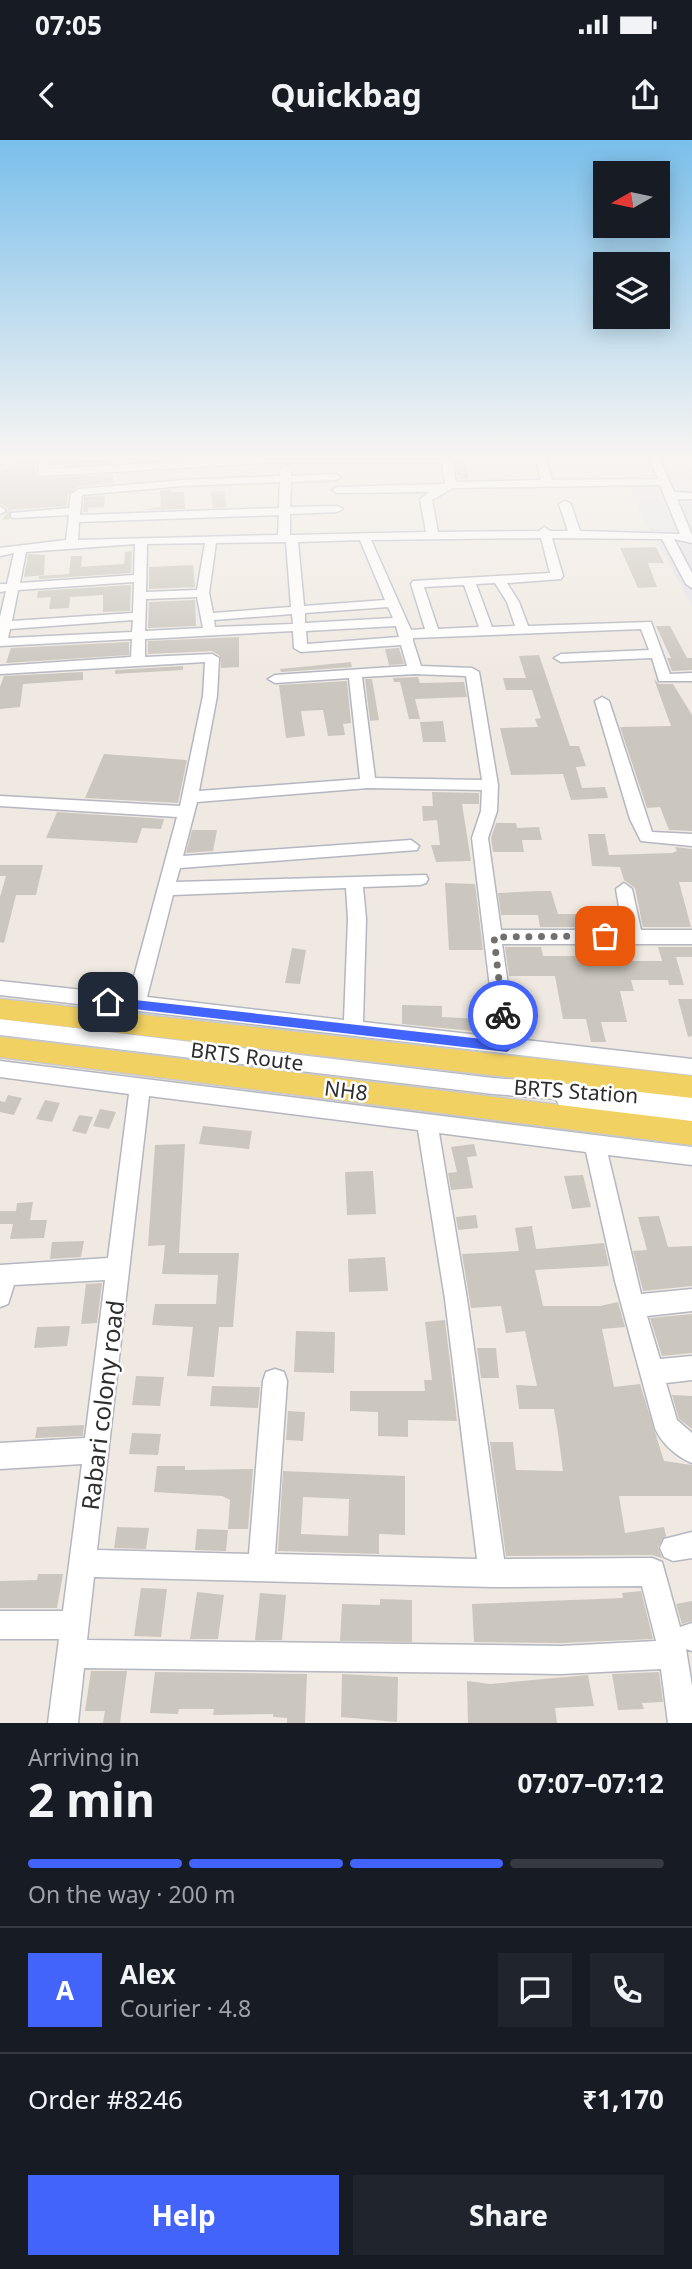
<!DOCTYPE html>
<html lang="en">
<head>
<meta charset="utf-8">
<style>
  body { margin:0; font-family:"Noto Sans",sans-serif; background:#20242c; color:#f1f3f6; height:100vh; display:flex; flex-direction:column; font-size:26px; white-space:nowrap }
  * { box-sizing:border-box; margin:0 }
  p { font-size:23px; color:#9ea1a6 }
  .icon { flex:none; width:38px; height:38px; fill:none; stroke:currentColor; stroke-width:2; stroke-linecap:round; stroke-linejoin:round }
  .map { position:relative; height:1583px; overflow:hidden }
  .panel { display:flex; flex-direction:column; background:#171b24; flex:1 }
  .panel>* { flex:none }
  .needle { width:46px; rotate:261deg }
  .controls { position:absolute; left:593px; top:21px; display:grid; gap:14px }
  .controls a { display:grid; place-items:center; width:77px; height:77px; border-radius:0px; background:#171b24; box-shadow:0 4px 18px #0003; font-size:35px }
  .pin { position:absolute; display:grid; place-items:center; width:60px; height:60px; color:#fff; margin:-30px; border-radius:14px; box-shadow:0 4px 10px #0006 }
  .courier { position:absolute; display:grid; place-items:center; width:70px; height:70px; margin:-35px; border:5px solid #4264fb; border-radius:50%; background:#fff; color:#222; box-shadow:0 2px 9px #0007 }
  .head em { font-style:normal; font-weight:700 }
  .head div { display:flex; flex-direction:column-reverse }
  .head { display:flex; align-items:center; justify-content:space-between; height:119px; padding:0 28px }
  h1 { font-size:46px; font-weight:700; line-height:52px }
  .bar { display:grid; grid-template-columns:repeat(4,1fr); gap:10px 7px; align-content:center; height:84px; padding:0 28px }
  .bar i { height:9px; border-radius:5px; background:#363941 }
  .bar .on { background:#4264fb }
  .bar p { grid-column:span 4 }
  .line { display:flex; align-items:center; gap:18px; padding:0 28px; border-top:2px solid #363941 }
  .line div { flex:1 }
  .round { display:grid; place-items:center; flex:none; width:74px; height:74px; border-radius:0px; background:#20242c }
  .button { display:flex; gap:14px; margin-top:auto; padding:14px 28px }
  .button a { flex:1; height:80px; border-radius:0px; background:#4264fb; color:#fff; font-size:28px; font-weight:700; line-height:80px; text-align:center }
  .button a+a { background:#20242c; color:#f1f3f6 }
  .status { display:flex; justify-content:space-between; align-items:center; height:49px; padding:0 35px; background:#171b24; direction:ltr }
  .status svg { height:19px; fill:currentColor }
  header { display:flex; justify-content:space-between; align-items:center; height:91px; padding:0 28px; background:#171b24; font-size:32px; font-weight:700 }
  .map>svg:first-child { display:block }
  .industrial { fill:#e3e1e8 }
  .building { fill:#cbc7bf; fill-rule:evenodd }
  .lines { fill:none; stroke-linecap:round; stroke-linejoin:round }
  .minor-casing { stroke:#b4b7c1; stroke-width:3 }
  .major-casing { stroke:#c9c9c9; stroke-width:3 }
  .minor { fill:#fff; fill-rule:evenodd }
  .major { fill:#f2d163; fill-rule:evenodd }
  .route { fill:#4264fb }
  .done { stroke:#726f6d; stroke-width:7; stroke-dasharray:0 12.6 }
  .labels { text-anchor:middle; dominant-baseline:central; stroke-width:5; stroke-linejoin:round; paint-order:stroke }
  .street-label { font-size:21px; fill:#2e2e2e; stroke:#fff }
  .near-street-label { font-size:24px; fill:#2e2e2e; stroke:#fff }
</style>
</head>
<body>
<div class="status"><b>07:05</b><svg viewBox="0 0 49 12"><path d="M0 12V9h3v3zM5 12V6h3v6zM10 12V3h3v9zM15 12V0h3v12zM26 1h20v11H26zM47 4h2v5h-2z"/></svg></div>
<header><svg class="icon" aria-label="back" viewBox="0 0 24 24"><path d="M15 5l-7 7 7 7"/></svg>Quickbag<svg class="icon" aria-label="share" viewBox="0 0 24 24"><path d="M12 15V3M7 8l5-5 5 5M5 13v7h14v-7"/></svg></header>
<div class="map">
<svg width="692" height="1583" viewBox="0 0 692 1583">
  <rect width="100%" height="100%" fill="#efe9e1"/>
  <polygon class="industrial" points="654,315 692,315 692,466 628,348 665,347"/>
  <g class="building">
    <polygon points="18,315 37,315 35,333 42,338 113,335 113,343 79,346 68,354 67,366 11,370 10,379 2,380 9,370 0,363 0,336 2,329 16,328"/>
    <polygon points="453,316 464,316 469,339 459,339"/>
    <polygon points="171,350 171,352 184,352 185,369 142,370 161,367 160,351"/>
    <polygon points="224,351 227,367 213,368 211,352"/>
    <polygon points="105,356 104,367 88,368 88,372 83,372 84,357"/>
    <polygon points="656,407 664,423 648,423 657,447 638,448 620,408"/>
    <polygon points="132,411 131,433 39,439 39,436 69,434 71,416 82,416 81,427 124,424 125,412"/>
    <polygon points="28,414 45,415 44,435 24,437"/>
    <polygon points="193,425 195,447 149,449 149,427"/>
    <polygon points="131,445 130,471 103,472 103,455 70,457 69,468 49,469 51,457 37,458 38,451"/>
    <polygon points="195,460 196,486 148,488 149,462"/>
    <polygon points="656,486 670,486 687,518 692,518 692,530 672,531 667,518 671,518"/>
    <polygon points="239,497 239,527 221,528 220,516 212,511 148,514 148,501"/>
    <polygon points="129,502 129,515 6,523 11,508"/>
    <polygon points="399,508 404,524 389,525 385,509"/>
    <polygon points="539,515 570,606 579,606 586,626 576,627 582,648 605,647 608,658 571,660 563,634 511,635 500,588 538,587 535,579 541,578 532,550 506,550 503,538 526,538 519,516"/>
    <polygon points="351,522 352,527 281,532 280,529"/>
    <polygon points="183,526 183,530 115,534 115,530"/>
    <polygon points="83,532 83,540 23,544 20,567 0,569 0,547 4,536"/>
    <polygon points="418,537 420,543 464,542 467,557 415,559 420,579 409,579 400,542 394,542 393,538"/>
    <polygon points="365,539 372,539 379,580 370,581"/>
    <polygon points="654,539 659,544 673,544 692,575 692,691 669,690 660,667 647,668 620,587 671,586"/>
    <polygon points="347,541 351,583 343,584 345,595 328,596 323,570 301,571 305,596 286,598 279,545"/>
    <polygon points="443,581 446,602 423,602 420,582"/>
    <polygon points="104,614 187,620 178,663 85,658"/>
    <polygon points="432,652 479,653 479,664 462,664 471,721 436,722 431,705 440,705 437,680 423,681 422,666 433,666"/>
    <polygon points="57,672 164,679 161,689 142,688 137,703 46,698"/>
    <polygon points="496,683 516,683 517,688 539,687 542,700 522,700 524,712 493,712 491,698"/>
    <polygon points="192,690 217,690 213,711 186,713"/>
    <polygon points="588,694 605,694 609,715 672,713 677,711 675,707 692,709 692,742 679,742 691,787 643,787 635,748 624,740 620,727 592,726"/>
    <polygon points="0,725 43,725 36,755 16,755 4,803 0,802 0,757 6,736 0,736"/>
    <polygon points="445,743 475,744 483,810 449,810"/>
    <polygon points="538,751 551,751 558,774 584,774 586,787 540,787 538,775 501,775 498,753"/>
    <polygon points="505,807 541,807 543,816 625,816 626,821 662,821 658,807 692,807 692,817 676,817 684,845 669,845 668,840 631,840 634,851 620,851 627,882 601,882 606,902 591,902 586,879 563,879 555,836 509,836"/>
    <polygon points="292,808 306,810 300,844 285,843"/>
    <polygon points="678,859 692,859 692,896 688,897"/>
    <polygon points="402,865 442,866 442,877 482,879 483,892 402,884"/>
    <polygon points="8,955 22,958 14,975 0,972 0,961 5,962"/>
    <polygon points="45,960 60,963 52,982 36,979"/>
    <polygon points="100,969 116,972 109,989 93,986"/>
    <polygon points="79,975 93,977 86,994 72,991"/>
    <polygon points="203,986 252,991 249,1009 199,1004"/>
    <polygon points="185,1004 179,1113 239,1113 233,1187 219,1187 214,1237 187,1236 193,1187 152,1185 155,1164 216,1164 218,1135 162,1134 165,1105 148,1106 155,1005"/>
    <polygon points="474,1004 477,1016 467,1017 473,1048 451,1050 448,1033 457,1032 451,1007"/>
    <polygon points="373,1031 376,1074 347,1075 345,1032"/>
    <polygon points="583,1035 591,1067 572,1069 564,1036"/>
    <polygon points="33,1062 30,1080 47,1080 44,1098 10,1099 13,1084 0,1084 0,1071 16,1071 17,1063"/>
    <polygon points="476,1075 478,1088 458,1090 456,1077"/>
    <polygon points="659,1076 668,1107 692,1106 692,1146 643,1151 633,1111 647,1110 638,1077"/>
    <polygon points="532,1086 536,1109 604,1103 609,1126 535,1130 543,1166 600,1166 618,1162 625,1187 602,1189 614,1247 640,1244 664,1321 692,1325 692,1356 619,1356 625,1393 664,1387 666,1396 658,1407 662,1418 652,1415 506,1416 490,1302 513,1302 516,1330 563,1331 558,1293 554,1269 519,1269 516,1245 537,1246 525,1191 506,1193 501,1166 471,1168 462,1114 519,1111 515,1088"/>
    <polygon points="84,1101 81,1117 50,1119 52,1102"/>
    <polygon points="385,1117 388,1151 349,1152 348,1119"/>
    <polygon points="102,1143 97,1183 81,1184 86,1144"/>
    <polygon points="692,1174 692,1213 662,1216 650,1178"/>
    <polygon points="445,1180 457,1281 408,1280 408,1297 378,1296 378,1272 350,1271 350,1251 425,1251 424,1240 432,1240 425,1182"/>
    <polygon points="70,1186 67,1206 34,1208 37,1187"/>
    <polygon points="296,1191 335,1192 334,1233 294,1232"/>
    <polygon points="477,1208 496,1208 499,1238 481,1238"/>
    <polygon points="136,1236 164,1237 160,1266 132,1265"/>
    <polygon points="212,1246 260,1247 258,1268 210,1266"/>
    <polygon points="672,1255 692,1256 692,1289 679,1279"/>
    <polygon points="288,1271 305,1272 303,1301 286,1300"/>
    <polygon points="84,1285 83,1296 35,1298 37,1287"/>
    <polygon points="132,1293 161,1294 158,1315 129,1314"/>
    <polygon points="157,1326 185,1326 185,1330 253,1329 248,1389 228,1389 230,1360 222,1356 154,1352"/>
    <path d="M283,1331L405,1336V1395L379,1394V1414L278,1411ZM303,1357L349,1359L348,1396L301,1394Z"/>
    <polygon points="117,1387 149,1388 146,1409 114,1408"/>
    <polygon points="197,1389 228,1390 226,1411 195,1410"/>
    <polygon points="38,1434 63,1434 57,1468 0,1468 0,1441 37,1440"/>
    <polygon points="141,1448 167,1449 161,1497 134,1496"/>
    <polygon points="641,1451 653,1499 561,1503 474,1502 472,1464 623,1458 622,1453"/>
    <polygon points="197,1452 224,1455 218,1499 190,1499"/>
    <polygon points="260,1453 286,1455 282,1500 255,1500"/>
    <polygon points="380,1459 412,1460 412,1502 340,1501 342,1464 380,1465"/>
    <polygon points="692,1461 692,1481 682,1484 676,1464"/>
    <polygon points="91,1531 127,1531 120,1583 103,1583 105,1571 85,1571"/>
    <polygon points="155,1532 307,1534 305,1583 287,1583 287,1578 273,1577 273,1574 213,1575 214,1569 179,1569 178,1574 150,1573"/>
    <polygon points="659,1532 663,1562 642,1563 644,1569 618,1570 612,1534"/>
    <polygon points="342,1534 398,1537 397,1582 341,1577"/>
    <polygon points="588,1535 594,1566 555,1568 557,1583 468,1583 467,1541 490,1544"/>
  </g>
  <g class="lines">
    <g class="minor-casing">
      <g id="minor">
        <path d="M40,315H143L138,318L49,323V329L265,317H447L452,320L456,342L541,340L535,315H545L552,340L658,339L648,315H658L674,352L692,353V359H677L692,395V403L674,399L692,433V448L686,444L662,399L552,398L563,436L561,439L507,443L519,462L528,486L651,482L670,534L692,533V541H659L652,518L561,522L554,518L561,514L649,510L641,489L413,498V501L421,526L472,528L479,532L498,645L497,671L488,698L501,790H623L616,749L624,743L632,749L641,790H692V804H502L516,899L692,919V935L0,855V841L129,855L177,677L0,666V656L180,666L203,556L205,522L0,534V526L131,517L132,499L0,506V477L6,451L0,452V444H7L14,413L0,416V408L66,400L69,375L15,378L11,377V373L69,368L71,354L79,349L182,340L280,336L281,328L286,325L291,328V336L336,334L341,337L336,340L291,342L290,367L337,366L343,369L337,372L290,374V395L426,392L420,359L430,352L337,353L332,350L337,347L445,344L442,323H265L43,336L38,333ZM280,342L279,368L80,375L82,355L182,346ZM660,345L680,394L580,391L571,364L565,361L559,364L568,391H550L544,387L539,391L438,392L432,360L453,348ZM279,375L278,395L78,400L79,382ZM541,398L550,433L413,441L411,444L425,489L411,490L371,400ZM360,400L385,460L304,466L298,402ZM286,402L291,467L213,473L209,453L216,403ZM205,403L197,450L146,452L147,404ZM135,404L134,435L20,443L26,412ZM134,442L133,473L12,481L18,450ZM495,443L507,462L515,486L492,487L476,444ZM464,445L479,487L438,489L424,447ZM197,457L203,488L145,491L146,459ZM388,467L393,478L305,483V473ZM292,474L293,484L215,487L214,480ZM133,480L132,492L8,498L10,489ZM396,486L399,497L307,504L306,491ZM293,491L294,508L301,512L401,505L407,526L275,535L268,539L275,543L349,538L360,639L199,651L217,556L219,518L212,514L145,517V499ZM415,534L466,536L482,640L375,638L362,537ZM368,648L482,650L481,671L472,698L496,897L363,882L366,779L363,747L420,745L426,743L428,739L426,735L176,742L180,728L417,710L419,706L411,700L183,716L197,662ZM346,748L348,779L344,880L147,857L173,755Z"/>
        <polygon points="0,318 5,323 0,326"/>
        <polygon points="0,366 6,371 0,374"/>
        <polygon points="602,557 609,561 652,692 692,694 692,706 641,701 630,679 595,561"/>
        <polygon points="0,879 493,938 692,952 692,986 566,968 559,965 556,959 493,954 0,895"/>
        <path d="M0,921L692,1007V1025L608,1015L641,1154L692,1149V1171L647,1176L660,1219L692,1216V1240L666,1243L677,1280L692,1293V1323C677,1317 661,1303 655,1288L615,1141L586,1012L439,993L467,1159L504,1419L652,1418L662,1422L680,1487L692,1483V1511L686,1509L692,1546V1583H668L661,1529L561,1534L84,1528L78,1583H48L59,1499H0V1471H63L82,1324L0,1329V1303L85,1298L105,1140L14,1145L8,1164L0,1167V1125L108,1118L129,954L0,937ZM149,956L418,990L445,1159L477,1419L275,1414L287,1241L284,1232L275,1229L266,1232L263,1241L249,1414L97,1410ZM94,1437L492,1447L642,1446L656,1501L561,1506L87,1500Z"/>
        <polygon points="692,1392 692,1418 673,1421 664,1417 660,1408 664,1399"/>
      </g>
    </g>
    <g class="major-casing">
      <g id="major">
        <polygon points="0,859 692,936 692,958 0,879"/>
        <polygon points="0,897 692,981 692,1005 0,917"/>
      </g>
    </g>
    <use href="#minor" class="minor"/>
    <use href="#major" class="major"/>
  </g>
  <linearGradient id="sky" x2="0" y2="1"><stop stop-color="#7abfeb"/><stop offset="0.59" stop-color="#f8f5f2"/><stop offset="1" stop-color="#f8f5f2" stop-opacity="0"/></linearGradient>
  <rect width="692" height="537" fill="url(#sky)"/>
  <polygon class="route" points="108,857 500,901 497,875 503,870 509,875 513,907 507,912 108,866 102,862"/>
  <g class="lines">
    <polyline class="done" points="503,875 494,797 605,796"/>
  </g>
  <g class="labels">
    <g class="street-label">
      <text transform="translate(247 916) rotate(7)">BRTS Route</text>
      <text transform="translate(346 950) rotate(7)">NH8</text>
      <text transform="translate(576 951) rotate(4)">BRTS Station</text>
    </g>
    <g class="near-street-label">
      <text transform="translate(102 1265) rotate(-83)">Rabari colony road</text>
    </g>
  </g>
</svg>
<div class="controls">
<a><svg class="needle" viewBox="-14 -14 28 28"><path d="M0-13l5 13h-10z" fill="#e53935"/><path d="M0 13l5-13h-10z" fill="#9ea1a6"/></svg></a>
<a><svg class="icon" aria-label="layers" viewBox="0 0 24 24"><path d="M12 4l9 5-9 5-9-5zM3 14l9 5 9-5"/></svg></a>
</div>
<div class="pin" style="left:605px;top:796px;background:#ea580c"><svg class="icon" aria-label="bag" viewBox="0 0 24 24"><path d="M5 8h14l-1 12H6zM9 8a3 3 0 0 1 6 0"/></svg></div>
<div class="pin" style="left:108px;top:862px;background:#1f2937"><svg class="icon" aria-label="home" viewBox="0 0 24 24"><path d="M3 11l9-7 9 7M6 9v11h12V9"/></svg></div>
<div class="courier" style="left:503px;top:875px"><svg class="icon" aria-label="bike" viewBox="0 0 24 24"><circle cx="6" cy="16" r="4"/><circle cx="18" cy="16" r="4"/><path d="M6 16l4-8h5l3 8M10 8l3 8H6M13 5h3"/></svg></div>
</div>
<section class="panel">
<div class="head"><div><h1>2 min</h1><p>Arriving in</p></div><em>07:07–07:12</em></div>
<div class="bar"><i class="on"></i><i class="on"></i><i class="on"></i><i></i><p>On the way · 200 m</p></div>
<div class="line" style="height:126px"><b class="round" style="background:#4264fb;color:#fff">A</b><div><b>Alex</b><p>Courier · 4.8</p></div><a class="round"><svg class="icon" aria-label="chat" viewBox="0 0 24 24"><path d="M4 5h16v11H9l-5 4z"/></svg></a><a class="round"><svg class="icon" aria-label="phone" viewBox="0 0 24 24"><path d="M5 4h4l2 5-3 2q2 4 5 5l2-3 5 2v4C11 20 4 13 5 4z"/></svg></a></div>
<div class="line" style="height:91px"><div>Order #8246</div><b>₹1,170</b></div>
<div class="button"><a>Help</a><a>Share</a></div>
</section>
</body>
</html>
